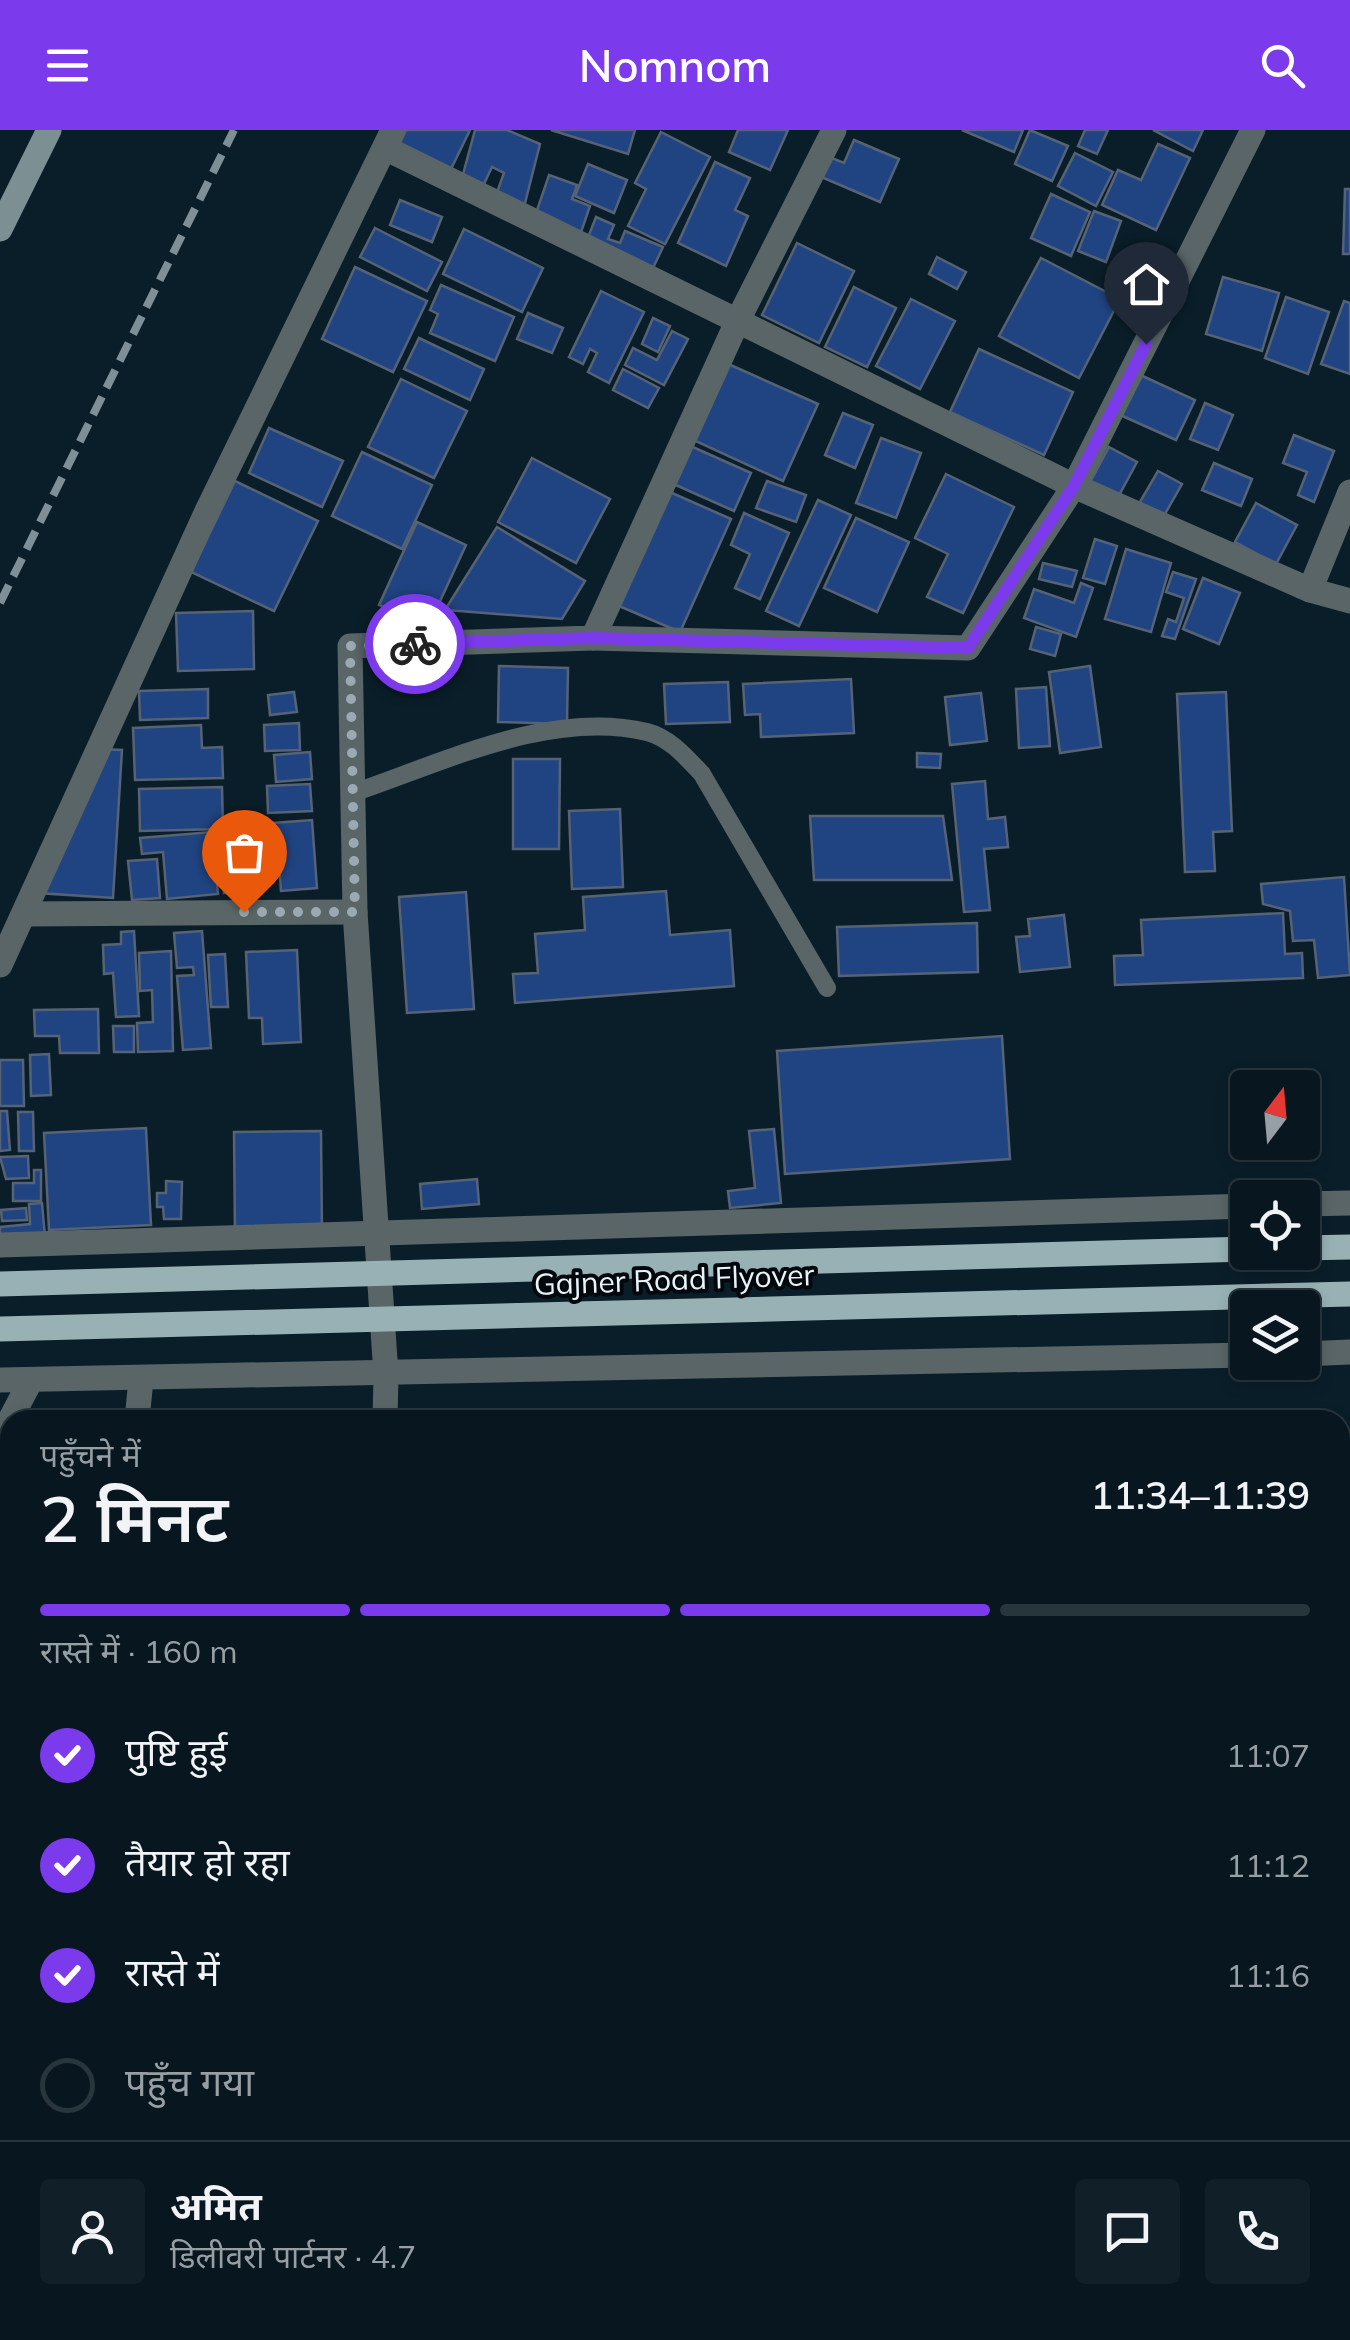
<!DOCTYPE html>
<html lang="hi">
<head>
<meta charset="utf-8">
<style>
  body { margin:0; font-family:Mulish,"Noto Sans Devanagari",sans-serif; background:#111f28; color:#f1f3f6; height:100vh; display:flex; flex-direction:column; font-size:38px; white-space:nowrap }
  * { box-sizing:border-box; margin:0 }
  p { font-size:32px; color:#989fa4 }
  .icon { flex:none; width:55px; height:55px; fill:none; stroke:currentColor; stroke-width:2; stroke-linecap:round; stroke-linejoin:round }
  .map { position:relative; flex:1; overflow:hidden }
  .sheet { position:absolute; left:0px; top:1280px; width:1350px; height:930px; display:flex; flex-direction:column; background:#08161f; border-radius:30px 30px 0 0; box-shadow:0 5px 15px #0003,0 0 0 2px #29353d }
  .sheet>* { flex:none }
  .needle { width:65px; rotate:16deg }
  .buttons { position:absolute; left:1230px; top:940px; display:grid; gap:20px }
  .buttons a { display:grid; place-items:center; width:90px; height:90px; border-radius:10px; background:#08161f; box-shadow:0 5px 15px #0003,0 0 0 2px #29353d; font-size:50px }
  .pin { position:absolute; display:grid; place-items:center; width:85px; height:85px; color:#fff; margin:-102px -42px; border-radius:50% 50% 50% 0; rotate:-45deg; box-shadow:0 0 10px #0007 }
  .pin .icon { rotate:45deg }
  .courier { position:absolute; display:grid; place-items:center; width:100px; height:100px; margin:-50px; border:8px solid #7c3aed; border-radius:50%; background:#fff; color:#222; box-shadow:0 2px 12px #0007 }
  .overview em { font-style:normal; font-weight:600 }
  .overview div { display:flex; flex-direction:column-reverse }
  .overview { display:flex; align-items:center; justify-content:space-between; height:170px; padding:0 40px }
  h1 { font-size:65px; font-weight:600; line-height:75px }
  .bar { display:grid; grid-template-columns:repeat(4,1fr); gap:15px 10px; align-content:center; height:120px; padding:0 40px }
  .bar i { height:12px; border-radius:8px; background:#29353d }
  .bar .active { background:#7c3aed }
  .bar p { grid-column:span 4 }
  .line { display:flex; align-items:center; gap:25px; padding:0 40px; border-top:2px solid #29353d }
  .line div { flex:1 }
  .round { display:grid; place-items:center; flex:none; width:105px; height:105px; border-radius:10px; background:#111f28 }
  ol { padding:0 40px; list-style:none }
  li { display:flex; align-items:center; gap:30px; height:110px }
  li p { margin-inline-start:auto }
  li .icon { padding:10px; border-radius:50%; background:#7c3aed; color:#fff; stroke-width:4 }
  li:last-child { color:#989fa4 }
  li i { width:55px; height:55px; border:5px solid #29353d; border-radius:50% }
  header { display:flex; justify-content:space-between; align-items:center; height:130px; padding:0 40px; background:#7c3aed; color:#fff; font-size:45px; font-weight:600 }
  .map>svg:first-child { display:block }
  .building { fill:#204482; stroke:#566275; stroke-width:2.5 }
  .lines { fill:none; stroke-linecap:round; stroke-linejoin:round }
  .lane { stroke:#596567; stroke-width:18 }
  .street { stroke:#596567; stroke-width:25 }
  .secondary { stroke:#7c9093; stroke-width:25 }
  .primary { stroke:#97b1b5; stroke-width:25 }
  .rail { stroke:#7f8f98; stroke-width:8; stroke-dasharray:20 10; stroke-linecap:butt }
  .primary-bridge { stroke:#97b1b5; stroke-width:25 }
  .done { stroke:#9aa9b2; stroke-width:10; stroke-dasharray:0 18 }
  .route { stroke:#7c3aed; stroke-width:12 }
  .labels { text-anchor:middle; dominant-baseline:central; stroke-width:8; stroke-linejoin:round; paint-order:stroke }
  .street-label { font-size:30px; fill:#e7f4fb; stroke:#02070c }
</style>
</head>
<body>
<header><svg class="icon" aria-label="menu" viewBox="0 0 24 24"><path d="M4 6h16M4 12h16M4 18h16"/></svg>Nomnom<svg class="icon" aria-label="search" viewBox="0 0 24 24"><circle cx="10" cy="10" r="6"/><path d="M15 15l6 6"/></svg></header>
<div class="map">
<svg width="1350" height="2210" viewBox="0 0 1350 2210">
  <rect width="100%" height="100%" fill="#0a1e29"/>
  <g class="building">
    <polygon points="406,0 470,0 451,39 399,15"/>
    <polygon points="475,0 507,0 540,14 524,77 496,65 504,43 492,37 484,54 462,48"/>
    <polygon points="551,0 635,0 628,24"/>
    <polygon points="738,0 788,0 770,40 729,22"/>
    <polygon points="962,0 1023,0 1014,22"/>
    <polygon points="1030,0 1068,16 1052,51 1015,34"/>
    <polygon points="1085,0 1108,0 1097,24 1078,16"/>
    <polygon points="1153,0 1203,0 1193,21"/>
    <polygon points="661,2 710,27 665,114 628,96 646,59 635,53"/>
    <polygon points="854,10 899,29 880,72 819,46 827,26 844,33"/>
    <polygon points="1158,14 1190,28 1156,100 1102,75 1118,40 1141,50"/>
    <polygon points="1075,23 1113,42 1096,76 1058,56"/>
    <polygon points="715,32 750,48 735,80 748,86 726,136 678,113"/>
    <polygon points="588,34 627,50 614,83 575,66"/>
    <polygon points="549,45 577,55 572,69 590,76 579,108 535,86"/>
    <polygon points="1345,59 1350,59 1350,124 1343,124"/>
    <polygon points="1051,64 1090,82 1071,126 1031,108"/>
    <polygon points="400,70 442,87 432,112 390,95"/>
    <polygon points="1094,81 1121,91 1106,132 1078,121"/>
    <polygon points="596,87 614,95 608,109 620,113 625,101 663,117 652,140 587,110"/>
    <polygon points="375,98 442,132 427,161 360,127"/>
    <polygon points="464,99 543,138 522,182 443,144"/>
    <polygon points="797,113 854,141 819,213 762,185"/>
    <polygon points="937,127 966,142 957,159 929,144"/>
    <polygon points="1041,128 1120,169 1079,248 999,206"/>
    <polygon points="355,137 427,171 393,242 322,209"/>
    <polygon points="1223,147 1279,163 1262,221 1206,204"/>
    <polygon points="441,155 514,187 495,231 430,203 438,184 430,180"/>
    <polygon points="854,157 896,178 867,237 825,217"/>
    <polygon points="601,161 644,182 609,253 588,242 597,223 590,219 583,234 569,227"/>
    <polygon points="1286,167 1329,182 1308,244 1265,228"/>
    <polygon points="911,169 955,191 920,259 876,236"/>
    <polygon points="1344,171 1350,173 1350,244 1321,234"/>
    <polygon points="528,183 563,198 552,223 517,209"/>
    <polygon points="653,188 670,196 658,222 642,214"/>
    <polygon points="672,201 688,209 664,255 625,235 633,218 657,230"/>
    <polygon points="419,208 484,239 470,270 404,239"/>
    <polygon points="979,219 1073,262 1044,325 950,282"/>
    <polygon points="726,233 818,274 783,351 691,309"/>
    <polygon points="623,239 659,258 648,278 613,260"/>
    <polygon points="1136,243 1195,270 1176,310 1118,284"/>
    <polygon points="401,249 467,281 434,348 368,317"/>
    <polygon points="1205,273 1233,285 1218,320 1190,309"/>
    <polygon points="843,283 873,295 855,338 825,325"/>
    <polygon points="269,298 343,331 322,377 249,343"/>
    <polygon points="1294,305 1334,321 1314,372 1298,365 1307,342 1283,333"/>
    <polygon points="881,308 921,323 896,388 856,373"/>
    <polygon points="686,314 751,343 734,381 669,352"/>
    <polygon points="1109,317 1137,332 1117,369 1089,354"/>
    <polygon points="362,322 432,355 402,419 332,386"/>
    <polygon points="532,328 610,369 576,433 498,392"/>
    <polygon points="1214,333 1252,349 1241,376 1202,360"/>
    <polygon points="1158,341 1182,354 1161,391 1137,377"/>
    <polygon points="946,344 1014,377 963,483 927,467 948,424 915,408"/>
    <polygon points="235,351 318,391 274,481 191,442"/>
    <polygon points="767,351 806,365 796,392 756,378"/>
    <polygon points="663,359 731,389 680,502 612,473"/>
    <polygon points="818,370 851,385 799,496 766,481"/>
    <polygon points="1256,373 1297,395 1276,434 1235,412"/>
    <polygon points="744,383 789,403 760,469 735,458 750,424 731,415"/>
    <polygon points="856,388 909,412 877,482 824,458"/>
    <polygon points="417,392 466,415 428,497 379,475"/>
    <polygon points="497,397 585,451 562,489 445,480"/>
    <polygon points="1095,409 1117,416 1105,454 1083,448"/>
    <polygon points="1126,419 1171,433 1151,502 1105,489"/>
    <polygon points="1043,433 1077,441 1072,457 1039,449"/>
    <polygon points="1173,442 1196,449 1175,509 1162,506 1168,489 1176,492 1184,468 1166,462"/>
    <polygon points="1203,448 1240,463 1219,514 1183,499"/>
    <polygon points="1081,453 1093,458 1076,507 1024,488 1034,459 1074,473"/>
    <polygon points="253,481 254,539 178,541 176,483"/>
    <polygon points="1036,497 1061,504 1055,526 1030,519"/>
    <polygon points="499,536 568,538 567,594 498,592"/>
    <polygon points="1090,536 1101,617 1060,623 1049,542"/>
    <polygon points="851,549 854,603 761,607 760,584 745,585 743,554"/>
    <polygon points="728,552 730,592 666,594 664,554"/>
    <polygon points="1046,557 1050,616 1019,618 1016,559"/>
    <polygon points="208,559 208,588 140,590 139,561"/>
    <polygon points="294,562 297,582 270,585 268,565"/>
    <polygon points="1226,562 1232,701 1213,702 1215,741 1185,742 1177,564"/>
    <polygon points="981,563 987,611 950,615 945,567"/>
    <polygon points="299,593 300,620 265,621 264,595"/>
    <polygon points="201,595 202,618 222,617 223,648 135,650 133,598"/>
    <polygon points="99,619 122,620 113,768 38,763"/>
    <polygon points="310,622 312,649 276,652 274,625"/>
    <polygon points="917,623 941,624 940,638 917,637"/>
    <polygon points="513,629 560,629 559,719 513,719"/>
    <polygon points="985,651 988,689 1005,687 1008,717 984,719 990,780 964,782 952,654"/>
    <polygon points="310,654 312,681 268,683 267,656"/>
    <polygon points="222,657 223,699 140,701 139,659"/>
    <polygon points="620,679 623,757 572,759 569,681"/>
    <polygon points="810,686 943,686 952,750 814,750"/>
    <polygon points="251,689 255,722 240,723 237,690"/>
    <polygon points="312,690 317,758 281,761 278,720 262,721 260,694"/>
    <polygon points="234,701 238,763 224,763 220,702"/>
    <polygon points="212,702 218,764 167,769 163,722 142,724 140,708"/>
    <polygon points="262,725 265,756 245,758 242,727"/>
    <polygon points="157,729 160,768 132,770 128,731"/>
    <polygon points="1344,747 1350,845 1318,848 1314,810 1293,811 1290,781 1263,774 1261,754"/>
    <polygon points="666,761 670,805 730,800 734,856 515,873 513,844 538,843 535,804 585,800 583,767"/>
    <polygon points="466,762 474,879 407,883 399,767"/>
    <polygon points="1283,783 1285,824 1302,823 1303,848 1115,855 1114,826 1143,825 1141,790"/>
    <polygon points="1064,785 1070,837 1020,842 1016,807 1030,806 1028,789"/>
    <polygon points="977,793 978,842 839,846 837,797"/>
    <polygon points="134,801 139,886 116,887 113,843 104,844 103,815 121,814 121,802"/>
    <polygon points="202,801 211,918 183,920 177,846 194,845 193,837 177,838 174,803"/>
    <polygon points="297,820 301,912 263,914 262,888 249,888 246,822"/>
    <polygon points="171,821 173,921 138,922 137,893 153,892 152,860 140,861 139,823"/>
    <polygon points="225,824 228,877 211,877 208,825"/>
    <polygon points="98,879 99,923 60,923 59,906 35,906 34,880"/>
    <polygon points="113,896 134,896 134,922 114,922"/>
    <polygon points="1002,906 1010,1029 785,1044 777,921"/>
    <polygon points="49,924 51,965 31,966 30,925"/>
    <polygon points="0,930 23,930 24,976 0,976"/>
    <polygon points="0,981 7,981 10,1020 0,1021"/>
    <polygon points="18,982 33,982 34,1021 19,1021"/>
    <polygon points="146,998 151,1095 49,1100 44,1003"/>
    <polygon points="774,999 781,1073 730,1078 728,1061 755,1058 749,1001"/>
    <polygon points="321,1001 322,1105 235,1105 234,1002"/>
    <polygon points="28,1026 29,1048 6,1049 0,1027"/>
    <polygon points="34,1040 41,1040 41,1071 13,1071 13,1053 34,1053"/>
    <polygon points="477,1049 479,1074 422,1079 420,1054"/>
    <polygon points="166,1051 182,1052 181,1089 164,1089 163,1077 157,1077 157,1063 166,1063"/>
    <polygon points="42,1073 45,1107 0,1111 0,1097 30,1094 29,1074"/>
    <polygon points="26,1078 27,1090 2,1091 1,1080"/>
  </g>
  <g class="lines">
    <path class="lane" d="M353,663C442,633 550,579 647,602C670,608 686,627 702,644L827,858"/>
    <g class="street">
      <polyline points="385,18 1074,356 1310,460 1350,471"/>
      <polyline points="1310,460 1350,362"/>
      <polyline points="593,508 968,518 1074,356 1253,0"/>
      <polyline points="24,784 355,782"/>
      <polyline points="0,835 207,381 393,0"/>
      <polyline points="1302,1074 1350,1073"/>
      <polyline points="0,1115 1248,1076"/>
      <polyline points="1302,1224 1350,1222"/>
      <polyline points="0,1250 1248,1225"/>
      <polyline points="137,1290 141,1249"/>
      <polyline points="385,1290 386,1245 355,782 350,516 593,508 738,190 834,0"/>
      <polyline points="0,1309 31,1250"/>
      <polyline points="0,1590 10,1595"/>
      <polyline points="0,1765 10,1743"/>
      <polyline points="1340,1950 1350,1950"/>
      <polyline points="0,2175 10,2179"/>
      <polyline points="61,2200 85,2210"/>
      <polyline points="101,2200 103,2210"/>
      <polyline points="576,2200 578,2210"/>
      <polyline points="940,2200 943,2210"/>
      <polyline points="1232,2200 1234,2210"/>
      <polyline points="440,2210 457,2200"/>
    </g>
    <polyline class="secondary" points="0,99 49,0"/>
    <polyline class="primary" points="1302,1118 1350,1117"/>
    <polyline class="rail" points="0,473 234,0"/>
    <g class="primary-bridge">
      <polyline points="0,1154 1248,1119"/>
      <polyline points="0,1199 1350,1164"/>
    </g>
  </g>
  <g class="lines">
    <polyline class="done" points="244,782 355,782 350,516 415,514"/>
    <polyline class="route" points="415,514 593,508 968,518 1074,356 1146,214"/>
  </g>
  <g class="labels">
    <g class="street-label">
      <text transform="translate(674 1149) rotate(-2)">Gajner Road Flyover</text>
    </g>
  </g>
</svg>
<div class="buttons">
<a><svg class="needle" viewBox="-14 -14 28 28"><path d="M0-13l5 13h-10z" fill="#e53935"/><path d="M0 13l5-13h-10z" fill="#989fa4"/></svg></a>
<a><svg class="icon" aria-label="locate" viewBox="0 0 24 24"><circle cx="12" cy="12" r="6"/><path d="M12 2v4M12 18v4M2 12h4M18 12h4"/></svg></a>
<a><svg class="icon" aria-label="layers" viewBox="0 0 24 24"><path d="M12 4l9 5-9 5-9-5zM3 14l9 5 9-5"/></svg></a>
</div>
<div class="pin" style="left:244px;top:782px;background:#ea580c"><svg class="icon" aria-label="bag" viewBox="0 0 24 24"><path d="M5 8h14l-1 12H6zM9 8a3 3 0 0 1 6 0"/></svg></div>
<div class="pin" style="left:1146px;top:214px;background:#1f2937"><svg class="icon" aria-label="home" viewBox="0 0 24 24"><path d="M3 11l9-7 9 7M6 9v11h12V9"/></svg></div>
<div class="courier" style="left:415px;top:514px"><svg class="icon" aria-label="bike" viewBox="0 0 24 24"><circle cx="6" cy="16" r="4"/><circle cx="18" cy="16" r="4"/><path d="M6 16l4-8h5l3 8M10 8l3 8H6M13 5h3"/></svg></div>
<section class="sheet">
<div class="overview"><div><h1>2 मिनट</h1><p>पहुँचने में</p></div><em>11:34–11:39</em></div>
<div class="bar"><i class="active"></i><i class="active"></i><i class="active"></i><i></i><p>रास्ते में · 160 m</p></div>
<ol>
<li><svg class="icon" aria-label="check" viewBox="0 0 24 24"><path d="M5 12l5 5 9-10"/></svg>पुष्टि हुई<p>11:07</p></li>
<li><svg class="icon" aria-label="check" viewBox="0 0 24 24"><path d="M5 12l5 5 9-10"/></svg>तैयार हो रहा<p>11:12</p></li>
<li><svg class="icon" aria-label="check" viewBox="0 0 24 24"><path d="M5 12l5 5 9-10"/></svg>रास्ते में<p>11:16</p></li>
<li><i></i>पहुँच गया</li>
</ol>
<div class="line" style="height:180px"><a class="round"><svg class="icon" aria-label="person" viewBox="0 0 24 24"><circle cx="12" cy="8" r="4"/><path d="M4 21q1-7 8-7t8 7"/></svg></a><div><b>अमित</b><p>डिलीवरी पार्टनर · 4.7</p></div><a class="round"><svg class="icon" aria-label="chat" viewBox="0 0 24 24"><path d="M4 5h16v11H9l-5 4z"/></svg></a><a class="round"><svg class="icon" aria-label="phone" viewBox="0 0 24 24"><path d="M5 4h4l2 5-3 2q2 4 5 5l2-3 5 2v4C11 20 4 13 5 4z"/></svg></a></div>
</section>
</div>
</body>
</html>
